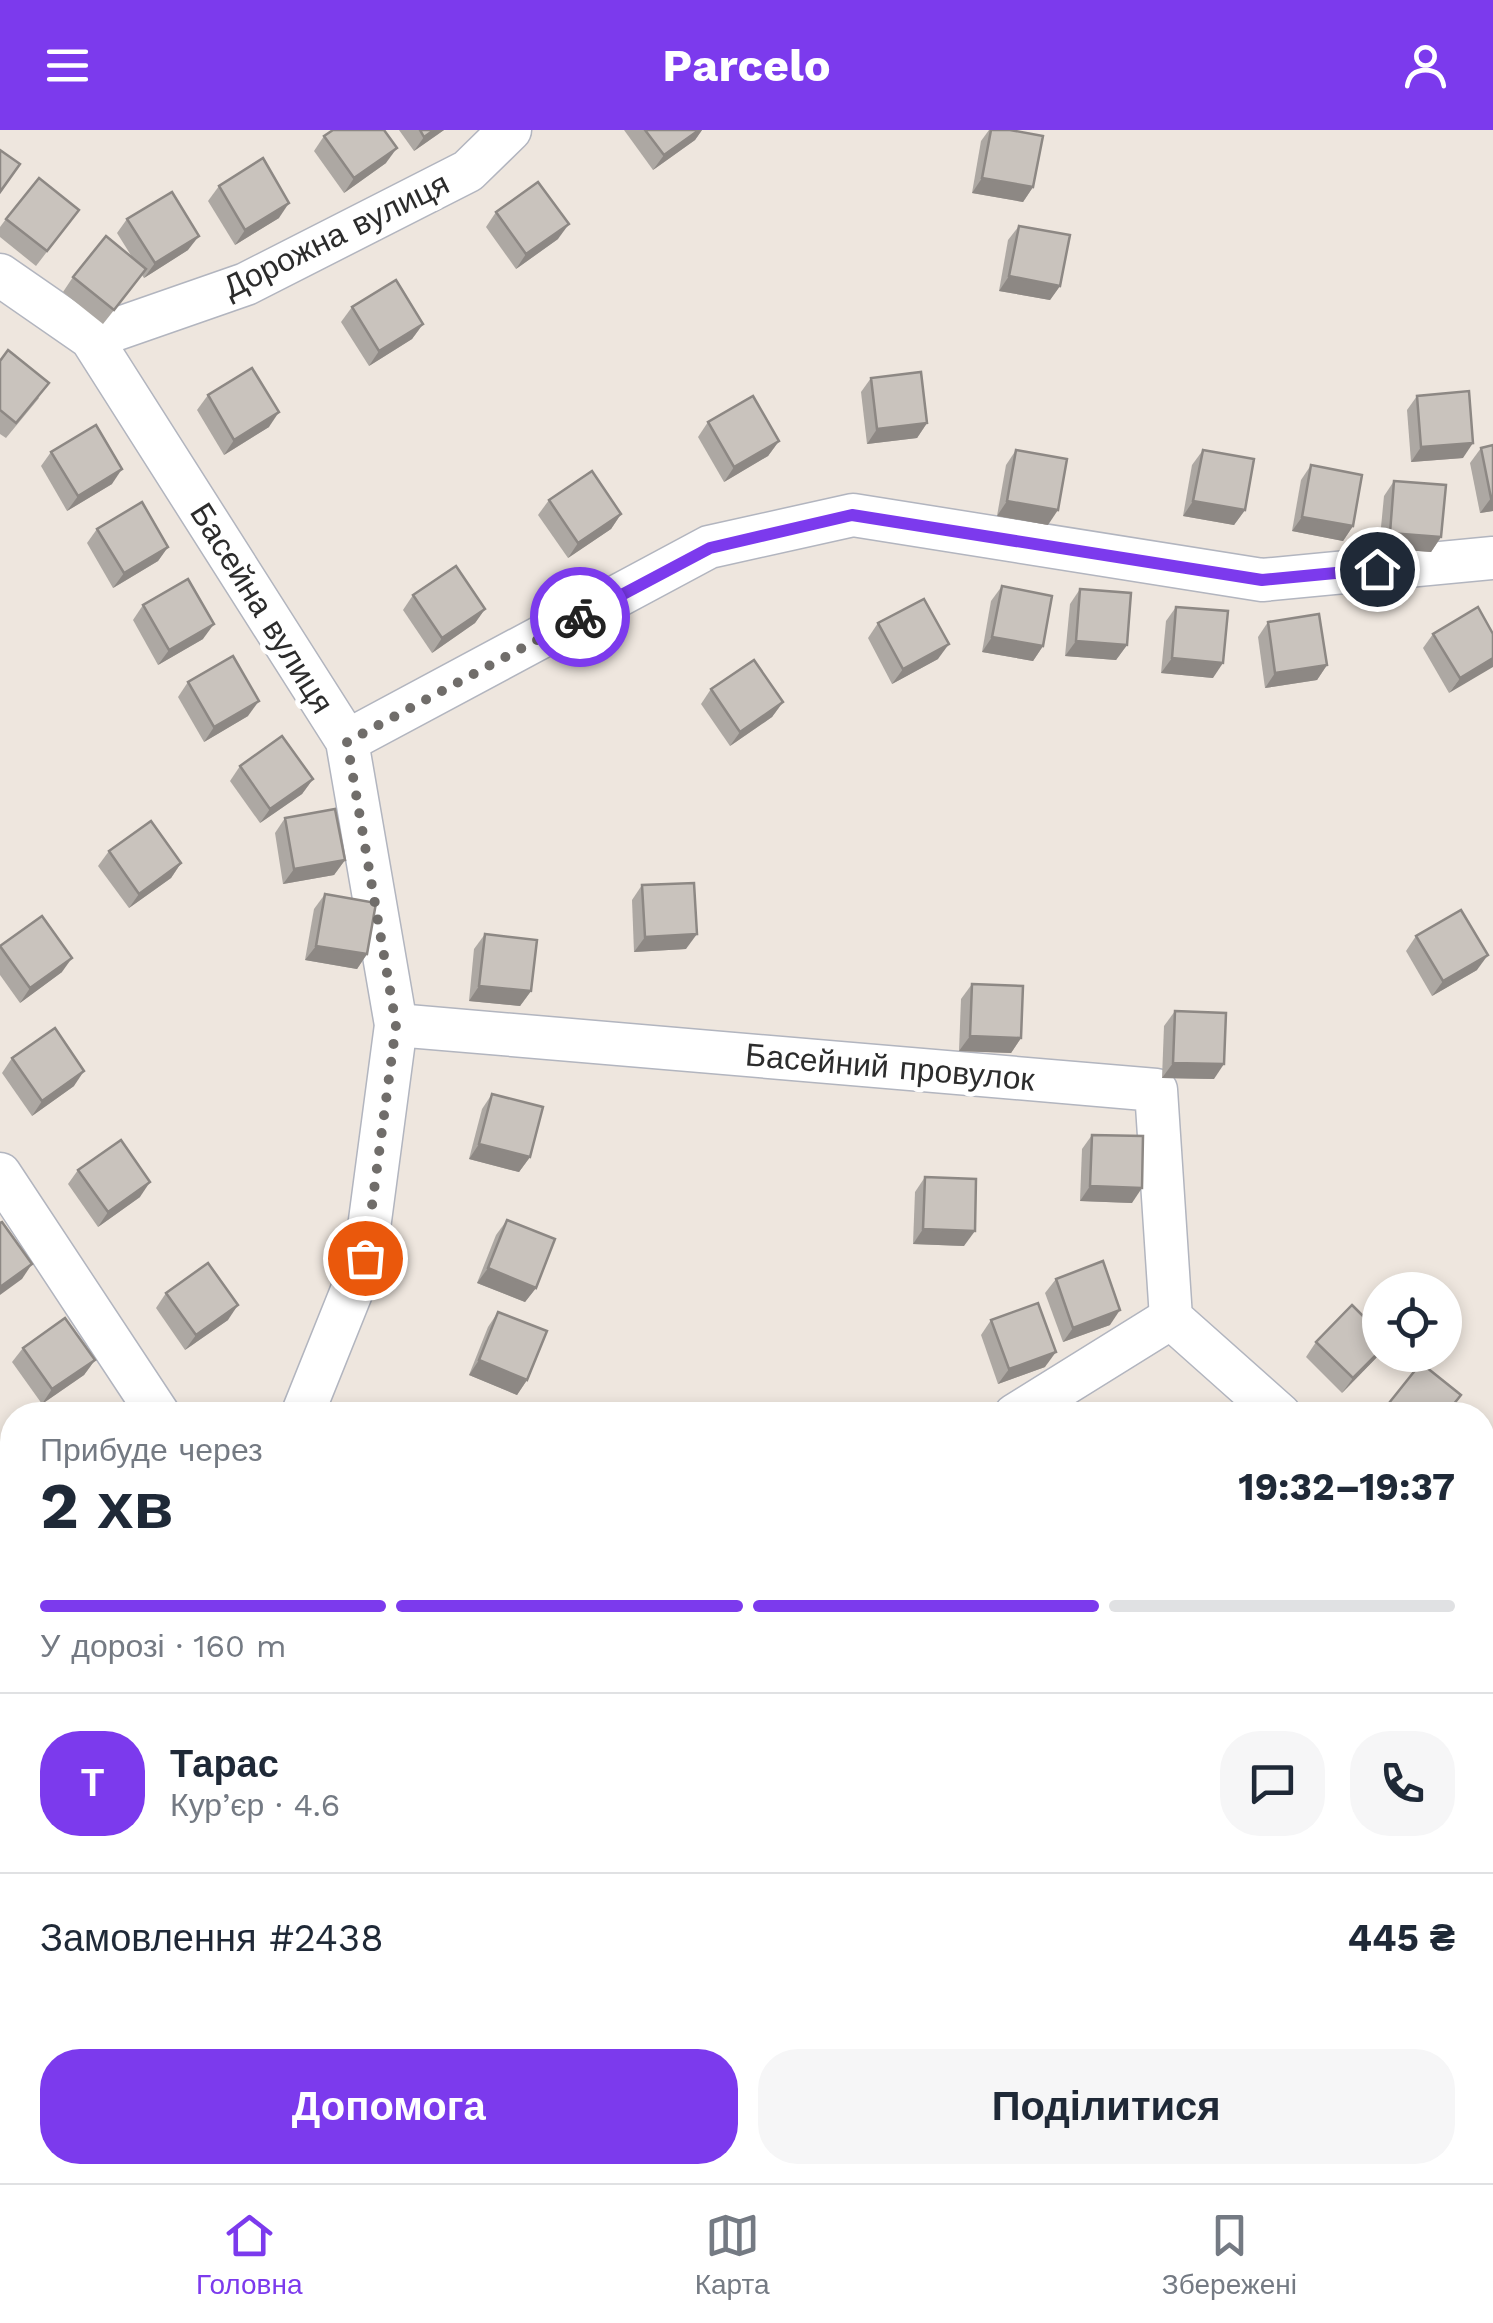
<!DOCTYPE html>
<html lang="uk">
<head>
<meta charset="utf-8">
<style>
  body { margin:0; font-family:"Work Sans",sans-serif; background:#f6f6f7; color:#1f2937; height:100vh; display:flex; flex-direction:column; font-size:38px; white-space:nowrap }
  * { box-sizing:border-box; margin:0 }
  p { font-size:32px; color:#747a83 }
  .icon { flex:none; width:55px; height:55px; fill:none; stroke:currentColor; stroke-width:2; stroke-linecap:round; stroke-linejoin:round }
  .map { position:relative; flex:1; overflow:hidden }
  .sheet { position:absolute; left:0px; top:1272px; width:1495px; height:782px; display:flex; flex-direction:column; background:#fff; border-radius:40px 40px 0 0; box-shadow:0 5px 15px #0003 }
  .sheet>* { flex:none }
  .fabs { position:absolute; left:1362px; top:1142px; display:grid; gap:20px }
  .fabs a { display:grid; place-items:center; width:100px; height:100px; border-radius:50%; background:#fff; box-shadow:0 5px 15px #0003; font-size:50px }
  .pin { position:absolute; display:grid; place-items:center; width:85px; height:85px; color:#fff; margin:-42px; border:5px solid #fff; border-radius:50%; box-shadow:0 2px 10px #0007 }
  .courier { position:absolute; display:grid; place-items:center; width:100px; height:100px; margin:-50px; border:8px solid #7c3aed; border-radius:50%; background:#fff; color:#222; box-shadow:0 2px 12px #0007 }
  .summary em { font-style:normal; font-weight:700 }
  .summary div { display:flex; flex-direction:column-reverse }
  .summary { display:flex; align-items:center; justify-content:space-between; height:170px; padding:0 40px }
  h1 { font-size:65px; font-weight:700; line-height:75px }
  .bar { display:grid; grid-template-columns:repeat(4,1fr); gap:15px 10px; align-content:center; height:120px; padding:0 40px }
  .bar i { height:12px; border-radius:8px; background:#e0e1e3 }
  .bar .active { background:#7c3aed }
  .bar p { grid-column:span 4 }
  .line { display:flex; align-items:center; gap:25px; padding:0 40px; border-top:2px solid #e0e1e3 }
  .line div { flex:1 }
  .round { display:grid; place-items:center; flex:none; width:105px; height:105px; border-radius:40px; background:#f6f6f7 }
  .button { display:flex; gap:20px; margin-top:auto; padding:20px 40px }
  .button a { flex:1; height:115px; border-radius:40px; background:#7c3aed; color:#fff; font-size:40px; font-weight:700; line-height:115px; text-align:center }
  .button a+a { background:#f6f6f7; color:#1f2937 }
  header { display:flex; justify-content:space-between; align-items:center; height:130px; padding:0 40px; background:#7c3aed; color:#fff; font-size:45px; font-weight:700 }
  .tabs { display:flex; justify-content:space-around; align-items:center; height:140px; border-top:2px solid #e0e1e3; background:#fff; font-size:28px; color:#747a83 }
  .tabs a { display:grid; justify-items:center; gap:5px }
  .tabs .active { color:#7c3aed }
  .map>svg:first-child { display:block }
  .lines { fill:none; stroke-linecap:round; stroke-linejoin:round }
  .minor-casing { stroke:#b2b5bf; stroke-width:45 }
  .minor { stroke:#fff; stroke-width:42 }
  .wall { fill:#ada8a3 }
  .shaded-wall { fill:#8d8884 }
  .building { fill:#c9c3bd; stroke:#8d8884; stroke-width:2.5 }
  .done { stroke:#706d6a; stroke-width:10; stroke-dasharray:0 18 }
  .route { stroke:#7c3aed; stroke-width:12 }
  .labels { text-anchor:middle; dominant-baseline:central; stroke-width:10; stroke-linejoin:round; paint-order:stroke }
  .street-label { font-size:32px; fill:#2c2c2c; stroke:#fff }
</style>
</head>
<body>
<header><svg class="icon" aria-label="menu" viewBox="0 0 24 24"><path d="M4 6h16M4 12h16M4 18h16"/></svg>Parcelo<svg class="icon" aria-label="person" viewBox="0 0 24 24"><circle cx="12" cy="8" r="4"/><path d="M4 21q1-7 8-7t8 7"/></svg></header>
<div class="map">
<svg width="1493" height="2053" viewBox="0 0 1493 2053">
  <rect width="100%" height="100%" fill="#eee6de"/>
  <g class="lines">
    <g class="minor-casing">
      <g id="minor">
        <polyline points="0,145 91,208 347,611 396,895 365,1128 302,1285"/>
        <polyline points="91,208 246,154 468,41 510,0"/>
        <polyline points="347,611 709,417 853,385 1262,450 1493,428"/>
        <polyline points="396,895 1156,960 1171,1188 1280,1285"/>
        <polyline points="0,1044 159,1285"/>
        <polyline points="1015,1285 1171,1188"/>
        <polyline points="1482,1448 1493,1454"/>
        <polyline points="0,1892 12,1923"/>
        <polyline points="45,2042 48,2053"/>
        <polyline points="870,2053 873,2042"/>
      </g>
    </g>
    <use href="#minor" class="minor"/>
  </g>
  <g class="wall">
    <polygon points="399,0 444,0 414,21"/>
    <polygon points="624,0 702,0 695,10 653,40"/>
    <polygon points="989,0 1010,0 1033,57 1023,72 972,63 981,11"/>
    <polygon points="324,6 386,33 344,63 314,21"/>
    <polygon points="219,56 279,88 235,115 208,71"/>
    <polygon points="79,80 36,136 0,107 0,97 6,89"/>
    <polygon points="496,82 558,109 516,139 486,97"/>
    <polygon points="127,89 188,120 144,148 142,145 103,194 63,162 73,147 132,127 117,103"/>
    <polygon points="1019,96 1060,156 1050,170 999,161 1008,110"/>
    <polygon points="352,177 423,194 412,209 369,236 341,192"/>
    <polygon points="0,231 39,268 6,308 0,304"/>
    <polygon points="871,248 927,293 917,308 867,314 861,262"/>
    <polygon points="208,265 269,297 224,325 197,280"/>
    <polygon points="1417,266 1463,328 1411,332 1407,280"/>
    <polygon points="708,292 779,311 768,326 724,352 698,307"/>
    <polygon points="1493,315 1493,381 1480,383 1470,333 1481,318"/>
    <polygon points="1016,320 1048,395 997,386 1006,335"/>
    <polygon points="1203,320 1245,380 1234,395 1183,386 1192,335"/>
    <polygon points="51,322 112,354 67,381 41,336"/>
    <polygon points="1311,335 1353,396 1343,411 1292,401 1301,350"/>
    <polygon points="1394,351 1441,407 1431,422 1379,418 1384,366"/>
    <polygon points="549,370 621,384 611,399 568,428 538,385"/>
    <polygon points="97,399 168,417 158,431 113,458 87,413"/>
    <polygon points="1002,456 1043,516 1033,531 982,522 991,471"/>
    <polygon points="1080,459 1127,515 1116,530 1065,526 1070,474"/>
    <polygon points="413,465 485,479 475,493 432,523 403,480"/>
    <polygon points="143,475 203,509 158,535 133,490"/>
    <polygon points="1176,477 1213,548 1161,543 1166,491"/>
    <polygon points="1268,492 1327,535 1317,550 1265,558 1258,507"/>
    <polygon points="878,493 938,529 892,554 868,508"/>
    <polygon points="1433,504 1493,504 1449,563 1423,518"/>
    <polygon points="188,552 248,586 204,612 178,567"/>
    <polygon points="711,559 783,572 772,587 730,616 701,574"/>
    <polygon points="240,636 313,649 302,664 260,693 230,651"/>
    <polygon points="285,688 345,730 334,745 283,754 275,703"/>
    <polygon points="109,721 181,733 171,748 129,778 98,736"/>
    <polygon points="642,755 686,819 634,822 632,770"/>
    <polygon points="325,764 367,824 357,839 305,830 314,779"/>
    <polygon points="485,804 531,861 520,876 469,871 474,819"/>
    <polygon points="1416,806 1477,840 1432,866 1406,821"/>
    <polygon points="0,816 62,842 20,873 0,845"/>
    <polygon points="972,854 1021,908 1011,923 959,921 961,869"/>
    <polygon points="1175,881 1214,949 1162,948 1164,896"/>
    <polygon points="12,928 74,956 32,986 2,943"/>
    <polygon points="492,964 530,1027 519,1042 469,1029 482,979"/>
    <polygon points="1092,1005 1132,1073 1080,1071 1082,1019"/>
    <polygon points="78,1040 140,1067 98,1097 68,1054"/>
    <polygon points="925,1047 964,1116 913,1114 915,1062"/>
    <polygon points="507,1090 536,1158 525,1172 477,1153 496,1105"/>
    <polygon points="1056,1149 1110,1195 1063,1212 1045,1163"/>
    <polygon points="166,1163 228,1190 185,1220 156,1178"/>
    <polygon points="498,1182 527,1250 517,1265 469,1245 488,1197"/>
    <polygon points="991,1190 1045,1237 998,1254 981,1205"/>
    <polygon points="1316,1212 1380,1224 1342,1263 1306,1227"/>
    <polygon points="23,1218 95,1230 84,1245 42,1274 12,1232"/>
    <polygon points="1389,1273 1447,1285 1380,1285"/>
    <polygon points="1493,1312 1493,1396 1492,1397 1482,1390 1482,1325"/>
    <polygon points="1242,2042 1306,2042 1307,2053 1243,2053"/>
    <polygon points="1379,2042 1443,2042 1442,2053 1380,2053"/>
    <polygon points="1466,2042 1482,2042 1493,2053 1467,2053"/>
  </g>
  <g class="shaded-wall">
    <polygon points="434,0 444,0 414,21 424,7"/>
    <polygon points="699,0 702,0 695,10 653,40 664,25"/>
    <polygon points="397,18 386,33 344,63 354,48"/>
    <polygon points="982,48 1033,57 1023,72 972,63"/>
    <polygon points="289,73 279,88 235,115 245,100"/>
    <polygon points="569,94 558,109 516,139 526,124"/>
    <polygon points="199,106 188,120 144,148 155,133"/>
    <polygon points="1009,146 1060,156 1050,170 999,161"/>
    <polygon points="423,194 412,209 369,236 379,221"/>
    <polygon points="279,282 269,297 224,325 234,310"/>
    <polygon points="927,293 917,308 867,314 877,299"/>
    <polygon points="779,311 768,326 724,352 734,337"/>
    <polygon points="1473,313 1463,328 1411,332 1421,317"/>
    <polygon points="122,339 112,354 67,381 78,366"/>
    <polygon points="1491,368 1493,368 1493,381 1480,383"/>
    <polygon points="1007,371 1058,380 1048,395 997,386"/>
    <polygon points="1193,371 1245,380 1234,395 1183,386"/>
    <polygon points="621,384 611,399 568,428 578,413"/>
    <polygon points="1302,387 1353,396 1343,411 1292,401"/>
    <polygon points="1390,403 1441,407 1431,422 1379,418"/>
    <polygon points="168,417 158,431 113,458 124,443"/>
    <polygon points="485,479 475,493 432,523 442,508"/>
    <polygon points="214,494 203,509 158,535 169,520"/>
    <polygon points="992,507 1043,516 1033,531 982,522"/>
    <polygon points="1076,511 1127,515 1116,530 1065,526"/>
    <polygon points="949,514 938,529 892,554 903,539"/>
    <polygon points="1172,528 1223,533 1213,548 1161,543"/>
    <polygon points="1493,528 1493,537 1449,563 1460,548"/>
    <polygon points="1327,535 1317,550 1265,558 1275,543"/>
    <polygon points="259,571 248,586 204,612 214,597"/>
    <polygon points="783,572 772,587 730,616 740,602"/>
    <polygon points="313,649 302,664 260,693 270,679"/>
    <polygon points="345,730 334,745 283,754 294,739"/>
    <polygon points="181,733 171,748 129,778 139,764"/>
    <polygon points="697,804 686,819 634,822 645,807"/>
    <polygon points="316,816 367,824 357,839 305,830"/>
    <polygon points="1488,825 1477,840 1432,866 1443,851"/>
    <polygon points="72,828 62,842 20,873 30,858"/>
    <polygon points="479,856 531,861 520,876 469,871"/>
    <polygon points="970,906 1021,908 1011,923 959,921"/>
    <polygon points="1173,933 1224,934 1214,949 1162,948"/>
    <polygon points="84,941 74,956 32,986 42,971"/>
    <polygon points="479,1014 530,1027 519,1042 469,1029"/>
    <polygon points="150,1052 140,1067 98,1097 108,1082"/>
    <polygon points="1090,1056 1142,1058 1132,1073 1080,1071"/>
    <polygon points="923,1099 975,1101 964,1116 913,1114"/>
    <polygon points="32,1134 22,1149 0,1165 0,1157"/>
    <polygon points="488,1138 536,1158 525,1172 477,1153"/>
    <polygon points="238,1175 228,1190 185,1220 196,1205"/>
    <polygon points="1120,1180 1110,1195 1063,1212 1073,1198"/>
    <polygon points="1380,1221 1380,1224 1342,1263 1353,1248"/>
    <polygon points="1056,1222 1045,1237 998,1254 1009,1239"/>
    <polygon points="95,1230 84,1245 42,1274 52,1259"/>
    <polygon points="479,1230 527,1250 517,1265 469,1245"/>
    <polygon points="0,1505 12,1507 12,1539 0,1537"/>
  </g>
  <g class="building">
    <polygon points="333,0 384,0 397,18 354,48 324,6"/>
    <polygon points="420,0 434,0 424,7"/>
    <polygon points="645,0 699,0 664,25"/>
    <polygon points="991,0 1010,0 1043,6 1033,57 982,48"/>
    <polygon points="0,20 20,34 0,62"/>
    <polygon points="263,28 289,73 245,100 219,56"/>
    <polygon points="39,48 79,80 47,121 6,89"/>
    <polygon points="538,52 569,94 526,124 496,82"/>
    <polygon points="172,62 199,106 155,133 127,89"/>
    <polygon points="1019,96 1070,105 1060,156 1009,146"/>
    <polygon points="106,106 146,139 114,180 73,147"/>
    <polygon points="396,150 423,194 379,221 352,177"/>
    <polygon points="8,220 49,253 16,293 0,280 0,231"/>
    <polygon points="252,238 279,282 234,310 208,265"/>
    <polygon points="921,242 927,293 877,299 871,248"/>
    <polygon points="1469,261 1473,313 1421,317 1417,266"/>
    <polygon points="753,266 779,311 734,337 708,292"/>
    <polygon points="96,295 122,339 78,366 51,322"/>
    <polygon points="1493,315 1493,368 1491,368 1481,318"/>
    <polygon points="1016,320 1067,329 1058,380 1007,371"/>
    <polygon points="1203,320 1254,329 1245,380 1193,371"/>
    <polygon points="1311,335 1362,345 1353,396 1302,387"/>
    <polygon points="592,341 621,384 578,413 549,370"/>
    <polygon points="1394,351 1446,355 1441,407 1390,403"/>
    <polygon points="142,372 168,417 124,443 97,399"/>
    <polygon points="456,436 485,479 442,508 413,465"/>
    <polygon points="188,449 214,494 169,520 143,475"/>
    <polygon points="1002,456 1052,466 1043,516 992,507"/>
    <polygon points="1080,459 1131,463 1127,515 1076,511"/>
    <polygon points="924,469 949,514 903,539 878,493"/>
    <polygon points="1176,477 1228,481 1223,533 1172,528"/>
    <polygon points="1478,477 1493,504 1493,528 1460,548 1433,504"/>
    <polygon points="1319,484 1327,535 1275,543 1268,492"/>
    <polygon points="233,526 259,571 214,597 188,552"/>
    <polygon points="754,530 783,572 740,602 711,559"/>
    <polygon points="282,606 313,649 270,679 240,636"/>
    <polygon points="335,679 345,730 294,739 285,688"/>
    <polygon points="151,691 181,733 139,764 109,721"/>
    <polygon points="694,753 697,804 645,807 642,755"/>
    <polygon points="325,764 376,773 367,824 316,816"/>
    <polygon points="1461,780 1488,825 1443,851 1416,806"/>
    <polygon points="42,786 72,828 30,858 0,816"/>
    <polygon points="485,804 537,810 531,861 479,856"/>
    <polygon points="972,854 1023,856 1021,908 970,906"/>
    <polygon points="1175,881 1226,883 1224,934 1173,933"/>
    <polygon points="55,898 84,941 42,971 12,928"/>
    <polygon points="492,964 543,977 530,1027 479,1014"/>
    <polygon points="1092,1005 1143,1006 1142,1058 1090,1056"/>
    <polygon points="121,1010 150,1052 108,1082 78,1040"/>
    <polygon points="925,1047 976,1049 975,1101 923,1099"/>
    <polygon points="507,1090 555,1109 536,1158 488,1138"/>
    <polygon points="2,1092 32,1134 0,1157 0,1093"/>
    <polygon points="1103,1131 1120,1180 1073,1198 1056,1149"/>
    <polygon points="208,1133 238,1175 196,1205 166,1163"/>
    <polygon points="1038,1173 1056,1222 1009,1239 991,1190"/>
    <polygon points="1352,1175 1380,1203 1380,1221 1353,1248 1316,1212"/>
    <polygon points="498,1182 547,1201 527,1250 479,1230"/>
    <polygon points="65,1188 95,1230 52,1259 23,1218"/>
    <polygon points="1421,1233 1461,1265 1445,1285 1403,1285 1389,1273"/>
    <polygon points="481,1276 504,1285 478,1285"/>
    <polygon points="1493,1312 1493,1375 1482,1366 1482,1325"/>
    <polygon points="0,1369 12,1372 12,1507 0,1505"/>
    <polygon points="1482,1466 1493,1474 1493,1477 1482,1490"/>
    <polygon points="1482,1563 1493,1569 1493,1592 1482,1611"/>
    <polygon points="1493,2003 1493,2053 1479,2053 1478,2042 1482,2042 1482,2004"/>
    <polygon points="0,2027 6,2046 0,2048"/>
    <polygon points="1254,2042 1306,2042 1307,2053 1255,2053"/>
    <polygon points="1391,2042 1443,2042 1444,2051 1423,2053 1392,2053"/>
  </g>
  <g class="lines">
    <polyline class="done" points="365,1128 396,895 347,612 580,487"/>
    <polyline class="route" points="580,487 710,418 852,385 1262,450 1377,439"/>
  </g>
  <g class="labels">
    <g class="street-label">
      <text transform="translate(336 105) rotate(-26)">Дорожна вулиця</text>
      <text transform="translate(262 478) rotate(58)">Басейна вулиця</text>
      <text transform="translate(890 937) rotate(5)">Басейний провулок</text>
    </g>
  </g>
</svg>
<div class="fabs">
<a><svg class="icon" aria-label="locate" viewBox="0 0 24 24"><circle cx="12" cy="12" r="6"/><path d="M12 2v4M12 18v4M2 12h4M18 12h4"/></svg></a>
</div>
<div class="pin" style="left:365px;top:1128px;background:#ea580c"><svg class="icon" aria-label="bag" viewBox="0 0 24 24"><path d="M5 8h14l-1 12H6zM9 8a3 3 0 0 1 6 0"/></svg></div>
<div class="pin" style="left:1377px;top:439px;background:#1f2937"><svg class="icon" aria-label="home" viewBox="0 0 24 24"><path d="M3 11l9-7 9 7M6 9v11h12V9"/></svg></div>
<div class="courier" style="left:580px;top:487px"><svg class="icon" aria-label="bike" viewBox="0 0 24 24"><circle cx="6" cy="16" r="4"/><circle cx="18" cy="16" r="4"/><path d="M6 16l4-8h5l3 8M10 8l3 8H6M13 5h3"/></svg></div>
<section class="sheet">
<div class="summary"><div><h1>2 хв</h1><p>Прибуде через</p></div><em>19:32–19:37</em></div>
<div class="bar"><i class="active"></i><i class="active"></i><i class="active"></i><i></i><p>У дорозі · 160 m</p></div>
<div class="line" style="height:180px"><b class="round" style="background:#7c3aed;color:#fff">Т</b><div><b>Тарас</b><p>Кур’єр · 4.6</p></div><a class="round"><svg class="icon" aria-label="chat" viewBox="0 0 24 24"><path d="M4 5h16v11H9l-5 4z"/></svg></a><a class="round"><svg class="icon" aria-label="phone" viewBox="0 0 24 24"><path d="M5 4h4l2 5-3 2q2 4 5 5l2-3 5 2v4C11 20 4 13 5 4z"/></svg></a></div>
<div class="line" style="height:130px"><div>Замовлення #2438</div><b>445 ₴</b></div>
<div class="button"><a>Допомога</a><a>Поділитися</a></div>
</section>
</div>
<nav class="tabs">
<a class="active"><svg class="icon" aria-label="home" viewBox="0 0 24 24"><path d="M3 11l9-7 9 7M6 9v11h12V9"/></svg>Головна</a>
<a><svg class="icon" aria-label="map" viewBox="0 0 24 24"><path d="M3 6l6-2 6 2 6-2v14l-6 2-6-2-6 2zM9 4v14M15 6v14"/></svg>Карта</a>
<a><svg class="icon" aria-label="saved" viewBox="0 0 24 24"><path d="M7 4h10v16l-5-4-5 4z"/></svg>Збережені</a>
</nav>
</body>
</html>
